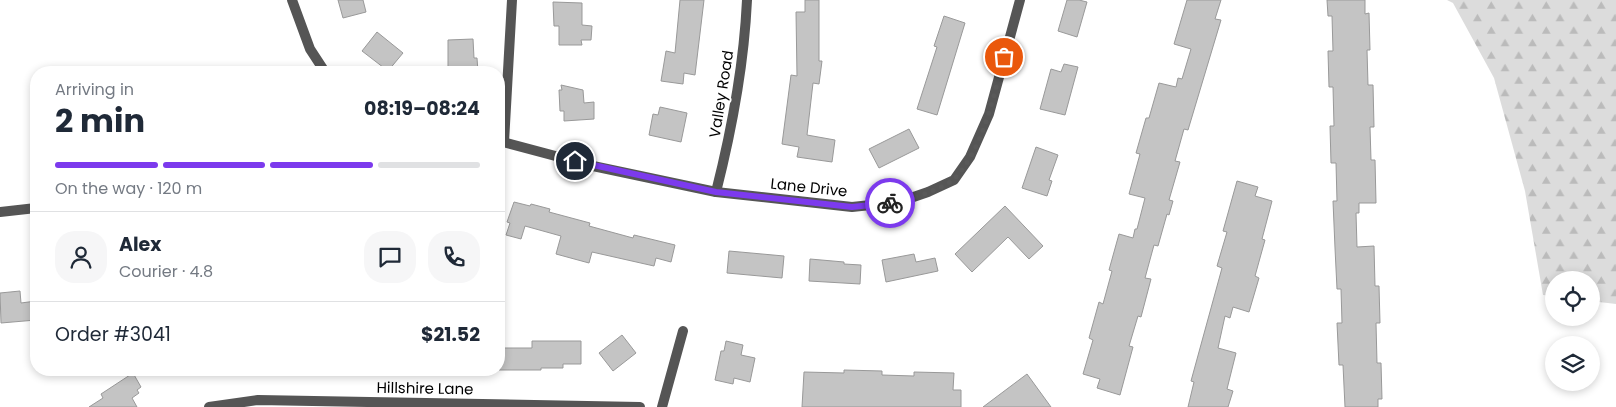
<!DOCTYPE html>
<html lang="en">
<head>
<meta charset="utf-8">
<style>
  body { margin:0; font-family:Poppins,sans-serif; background:#f6f6f7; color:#1f2937; height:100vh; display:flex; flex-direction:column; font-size:19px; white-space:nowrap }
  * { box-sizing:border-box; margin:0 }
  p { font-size:16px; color:#747a83 }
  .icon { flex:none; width:28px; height:28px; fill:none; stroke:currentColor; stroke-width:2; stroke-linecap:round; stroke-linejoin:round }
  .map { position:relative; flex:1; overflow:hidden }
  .panel { position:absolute; left:30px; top:66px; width:475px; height:310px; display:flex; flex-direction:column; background:#fff; border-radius:20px; box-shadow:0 2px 8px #0003 }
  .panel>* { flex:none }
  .buttons { position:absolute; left:1545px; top:271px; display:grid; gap:10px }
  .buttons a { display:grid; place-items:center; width:55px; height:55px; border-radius:50%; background:#fff; box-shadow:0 2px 8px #0003; font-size:25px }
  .pin { position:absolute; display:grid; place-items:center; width:42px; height:42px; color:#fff; margin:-21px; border:2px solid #fff; border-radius:50%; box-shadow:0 1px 5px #0007 }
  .courier { position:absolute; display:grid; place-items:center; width:50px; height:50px; margin:-25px; border:4px solid #7c3aed; border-radius:50%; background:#fff; color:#222; box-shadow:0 1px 6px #0007 }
  .overview em { font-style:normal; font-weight:700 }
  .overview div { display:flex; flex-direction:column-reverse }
  .overview { display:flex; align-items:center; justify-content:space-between; height:85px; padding:0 25px }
  h1 { font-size:32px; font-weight:700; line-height:38px }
  .bar { display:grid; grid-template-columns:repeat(4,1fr); gap:8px 5px; align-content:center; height:60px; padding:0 25px }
  .bar i { height:6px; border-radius:4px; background:#e0e1e3 }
  .bar .on { background:#7c3aed }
  .bar p { grid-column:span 4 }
  .line { display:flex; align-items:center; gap:12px; padding:0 25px; border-top:1px solid #e0e1e3 }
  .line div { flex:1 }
  .round { display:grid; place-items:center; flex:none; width:52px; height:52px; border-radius:20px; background:#f6f6f7 }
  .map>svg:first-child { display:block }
  .forest { fill:url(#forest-firs) }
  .building { fill:#c4c4c4; stroke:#999 }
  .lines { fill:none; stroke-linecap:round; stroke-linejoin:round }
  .street { stroke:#555; stroke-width:10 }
  .done { stroke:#595959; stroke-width:5; stroke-dasharray:0 9 }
  .route { stroke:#7c3aed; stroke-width:6 }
  .labels { text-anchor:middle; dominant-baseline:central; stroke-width:4; stroke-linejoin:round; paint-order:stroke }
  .street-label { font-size:15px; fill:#000; stroke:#fff }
</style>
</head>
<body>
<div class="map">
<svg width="1616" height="407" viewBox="0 0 1616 407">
  <defs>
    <pattern id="forest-firs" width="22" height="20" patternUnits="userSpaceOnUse" patternTransform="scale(1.25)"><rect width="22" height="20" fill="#dcdcdc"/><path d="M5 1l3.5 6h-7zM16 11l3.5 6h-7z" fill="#bbb"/></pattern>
  </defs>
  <rect width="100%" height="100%" fill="#fff"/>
  <polygon class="forest" points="1447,0 1616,0 1616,304 1591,301 1591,280 1554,280 1554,296 1543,295 1525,191 1494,78 1453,3"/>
  <g class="building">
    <polygon points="338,0 363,0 366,12 343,18"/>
    <polygon points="680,0 704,0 695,75 684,73 683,84 661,81 666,51 675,53"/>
    <polygon points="805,0 819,0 819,61 822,61 819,84 813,83 807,135 835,140 832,162 797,157 799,147 782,144 791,75 797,76 796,12 805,12"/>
    <polygon points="1067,0 1079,0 1087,2 1077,37 1058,31"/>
    <polygon points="1187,0 1221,0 1215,19 1221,20 1188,130 1184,129 1175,161 1180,162 1169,200 1173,201 1169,215 1167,214 1158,246 1154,245 1145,278 1151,279 1141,317 1138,316 1129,346 1133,347 1120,395 1097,388 1100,379 1083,374 1093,340 1089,338 1099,302 1103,304 1112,271 1109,270 1119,234 1133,238 1135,229 1137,229 1145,198 1129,194 1140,154 1136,153 1146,118 1149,118 1159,83 1176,87 1178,78 1182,79 1191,49 1174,44"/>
    <polygon points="1327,0 1365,0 1365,14 1369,13 1370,50 1367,50 1368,85 1373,85 1374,127 1370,127 1371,160 1375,160 1376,203 1359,203 1359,213 1356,213 1357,247 1374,246 1375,286 1379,286 1380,323 1376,323 1377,363 1381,363 1382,399 1378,399 1378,407 1345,407 1343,365 1339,365 1337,323 1342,323 1341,289 1337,289 1335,248 1333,201 1337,201 1336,163 1331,163 1330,126 1334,126 1333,87 1329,87 1328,51 1333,51 1332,16 1328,16"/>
    <polygon points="553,2 582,3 582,25 592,26 591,40 581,40 582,45 559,45 559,26 554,26"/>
    <polygon points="944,16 965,23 937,115 917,109 937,47 934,46"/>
    <polygon points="377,32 403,53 388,71 362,51"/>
    <polygon points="473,39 474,58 477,58 478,72 448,72 448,40"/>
    <polygon points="1064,64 1078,67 1065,115 1040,109 1051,69 1061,72"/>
    <polygon points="561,85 583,90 584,103 594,102 594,119 564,121 564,111 560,111 559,90 562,90"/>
    <polygon points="660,107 687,113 681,142 649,135 653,114 658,115"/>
    <polygon points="909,129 919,148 879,168 869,149"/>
    <polygon points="1036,147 1058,155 1049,180 1052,181 1047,196 1022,188"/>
    <polygon points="1237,181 1258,187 1255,196 1272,201 1262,239 1265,240 1255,276 1259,278 1249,312 1233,307 1230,318 1225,316 1218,348 1236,353 1227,389 1233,391 1228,407 1188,407 1194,382 1191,381 1222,268 1217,266 1227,232 1223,231"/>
    <polygon points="514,202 530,206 531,204 550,209 549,212 590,223 589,226 633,238 634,235 675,245 671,262 656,258 654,266 592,252 589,263 556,254 561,236 525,226 521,239 506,235 510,223 507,222"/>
    <polygon points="1005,206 1043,246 1029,259 1008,237 972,272 955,254"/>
    <polygon points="729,251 784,256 782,278 727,273"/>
    <polygon points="914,254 916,262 935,258 938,271 886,282 882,260"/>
    <polygon points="810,259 844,262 844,264 861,265 860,284 809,281"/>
    <polygon points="20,291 21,303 36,301 36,320 1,323 0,293"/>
    <polygon points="622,335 636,353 613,371 599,353"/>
    <polygon points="532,341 581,341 581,364 563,364 563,368 541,368 541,370 499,370 499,348 532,348"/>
    <polygon points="726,341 743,345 741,355 755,358 750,382 734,378 733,384 715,380 721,351 724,351"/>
    <polygon points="844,370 882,371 882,375 914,376 914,372 954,373 953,390 961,390 961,407 802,407 804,372 844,373"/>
    <polygon points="133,373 141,387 137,390 139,393 132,398 137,407 89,407 103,398 101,394"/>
    <polygon points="1027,374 1051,407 983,407"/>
  </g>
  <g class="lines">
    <g class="street">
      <polyline points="292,0 310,49 325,72"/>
      <polyline points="499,141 593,166 716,192 852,207 899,202 928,192 954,180 970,157 989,114 1020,0"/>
      <polyline points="504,142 512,0"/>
      <path d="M716,192C732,129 744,65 747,0"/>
      <polyline points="0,212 36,208"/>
      <polyline points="209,407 258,400 640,407"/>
      <polyline points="662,407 683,331"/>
    </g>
  </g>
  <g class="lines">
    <path class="done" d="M890,203C904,202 946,188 955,178C983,149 994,95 1004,57"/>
    <polyline class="route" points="575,161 716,192 852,207 890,203"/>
  </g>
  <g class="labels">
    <g class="street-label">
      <text transform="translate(721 94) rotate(-81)">Valley Road</text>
      <text transform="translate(809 187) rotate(6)">Lane Drive</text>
      <text transform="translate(425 388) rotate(1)">Hillshire Lane</text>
    </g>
  </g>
</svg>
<div class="buttons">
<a><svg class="icon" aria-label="locate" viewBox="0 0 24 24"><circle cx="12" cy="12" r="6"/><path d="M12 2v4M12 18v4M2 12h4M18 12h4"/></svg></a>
<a><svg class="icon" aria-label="layers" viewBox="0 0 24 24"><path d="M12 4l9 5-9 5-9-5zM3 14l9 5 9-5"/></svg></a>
</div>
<div class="pin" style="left:1004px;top:57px;background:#ea580c"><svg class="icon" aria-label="bag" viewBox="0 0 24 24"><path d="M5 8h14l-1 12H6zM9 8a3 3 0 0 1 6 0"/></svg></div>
<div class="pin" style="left:575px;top:161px;background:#1f2937"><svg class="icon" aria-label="home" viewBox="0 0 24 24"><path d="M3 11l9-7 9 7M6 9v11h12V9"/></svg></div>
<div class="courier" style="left:890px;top:203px"><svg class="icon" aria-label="bike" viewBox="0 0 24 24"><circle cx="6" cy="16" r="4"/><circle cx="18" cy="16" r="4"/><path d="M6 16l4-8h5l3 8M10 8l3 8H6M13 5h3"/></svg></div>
<section class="panel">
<div class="overview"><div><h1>2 min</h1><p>Arriving in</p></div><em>08:19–08:24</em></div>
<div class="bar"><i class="on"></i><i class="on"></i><i class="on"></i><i></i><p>On the way · 120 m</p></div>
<div class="line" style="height:90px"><a class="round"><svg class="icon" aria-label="person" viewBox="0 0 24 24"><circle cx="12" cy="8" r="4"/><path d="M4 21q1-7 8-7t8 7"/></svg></a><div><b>Alex</b><p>Courier · 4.8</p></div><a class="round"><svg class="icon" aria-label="chat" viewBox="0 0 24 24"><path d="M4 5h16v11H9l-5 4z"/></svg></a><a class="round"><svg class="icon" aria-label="phone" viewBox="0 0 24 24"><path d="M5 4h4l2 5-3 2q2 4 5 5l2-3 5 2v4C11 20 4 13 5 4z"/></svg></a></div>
<div class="line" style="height:65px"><div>Order #3041</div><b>$21.52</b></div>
</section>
</div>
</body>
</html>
